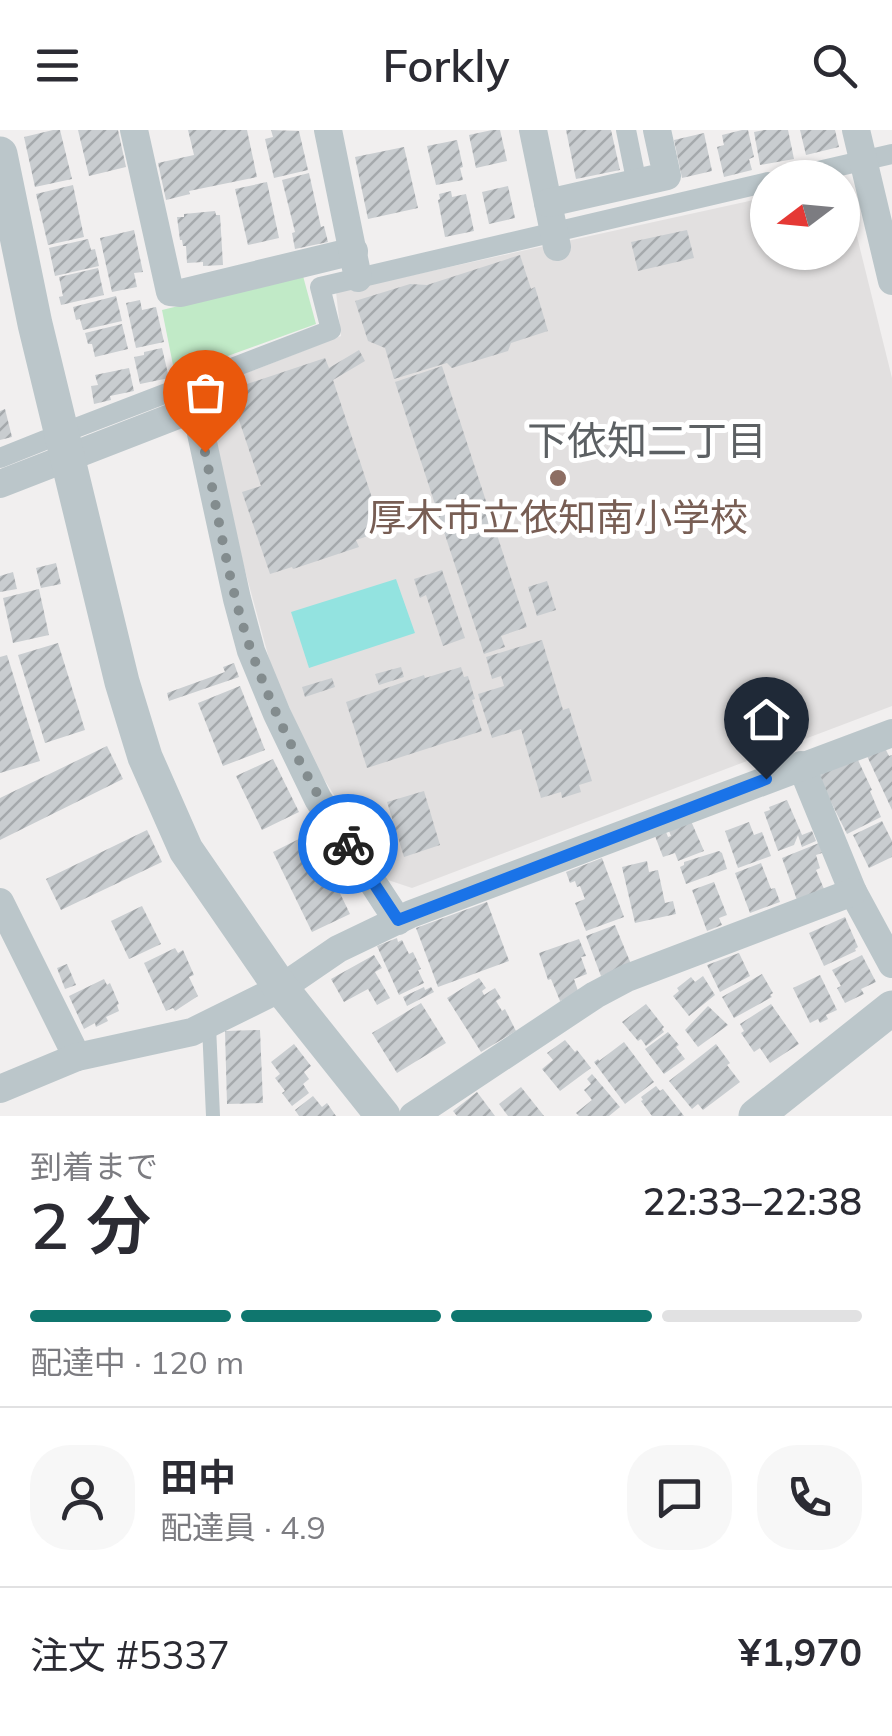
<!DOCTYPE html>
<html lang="ja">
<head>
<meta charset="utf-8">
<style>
  body { margin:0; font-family:Mulish,"Noto Sans JP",sans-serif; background:#f7f7f7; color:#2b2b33; height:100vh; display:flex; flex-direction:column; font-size:38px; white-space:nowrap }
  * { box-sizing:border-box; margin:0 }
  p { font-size:32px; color:#7c7c81 }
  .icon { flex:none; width:55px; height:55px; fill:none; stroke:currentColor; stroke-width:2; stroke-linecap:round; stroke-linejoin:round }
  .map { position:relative; height:986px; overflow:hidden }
  .side { display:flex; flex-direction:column; background:#fff; flex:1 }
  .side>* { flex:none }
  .needle { width:65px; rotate:254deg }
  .controls { position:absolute; left:750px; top:30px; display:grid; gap:20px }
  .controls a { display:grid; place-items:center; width:110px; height:110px; border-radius:50%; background:#fff; box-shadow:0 2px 8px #0004; font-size:50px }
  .pin { position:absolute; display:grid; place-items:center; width:85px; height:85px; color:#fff; margin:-102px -42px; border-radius:50% 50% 50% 0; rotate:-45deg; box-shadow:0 0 10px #0007 }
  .pin .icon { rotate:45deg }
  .courier { position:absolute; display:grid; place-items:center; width:100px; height:100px; margin:-50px; border:8px solid #1a73e8; border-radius:50%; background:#fff; color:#222; box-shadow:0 2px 12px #0007 }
  .head em { font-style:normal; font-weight:600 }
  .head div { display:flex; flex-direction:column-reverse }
  .head { display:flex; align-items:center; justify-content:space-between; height:170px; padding:0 30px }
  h1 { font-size:65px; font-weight:600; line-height:75px }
  .bar { display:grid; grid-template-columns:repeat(4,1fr); gap:15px 10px; align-content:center; height:120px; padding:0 30px }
  .bar i { height:12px; border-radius:8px; background:#e1e1e2 }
  .bar .active { background:#0f766e }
  .bar p { grid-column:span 4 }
  .line { display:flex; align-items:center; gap:25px; padding:0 30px; border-top:2px solid #e1e1e2 }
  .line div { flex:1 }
  .round { display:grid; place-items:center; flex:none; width:105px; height:105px; border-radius:40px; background:#f7f7f7 }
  header { display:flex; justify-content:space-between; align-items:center; height:130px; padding:0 30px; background:#fff; font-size:45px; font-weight:600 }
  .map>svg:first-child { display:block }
  .education { fill:#e2e0e0 }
  .green { fill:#c1eac7 }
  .water { fill:#93e3e0 }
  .building { fill:url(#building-hatch) }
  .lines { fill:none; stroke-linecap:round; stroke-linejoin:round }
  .service { stroke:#bbc6ca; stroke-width:14 }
  .pedestrian { stroke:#bbc6ca; stroke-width:20 }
  .minor { stroke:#bbc6ca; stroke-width:28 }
  .tertiary { stroke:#bbc6ca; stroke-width:35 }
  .done { stroke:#838c8e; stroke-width:10; stroke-dasharray:0 18 }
  .route { stroke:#1a73e8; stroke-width:12 }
  .education-dot { fill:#8d6e63; stroke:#fff; stroke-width:4 }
  .labels { text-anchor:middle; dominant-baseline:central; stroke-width:10; stroke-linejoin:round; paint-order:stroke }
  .education-label { font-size:38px; fill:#785e54; stroke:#fff }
  .neighbourhood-label { font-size:40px; fill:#5c6063; stroke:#fff }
</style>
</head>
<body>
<header><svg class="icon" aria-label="menu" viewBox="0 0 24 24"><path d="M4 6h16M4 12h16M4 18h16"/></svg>Forkly<svg class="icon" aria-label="search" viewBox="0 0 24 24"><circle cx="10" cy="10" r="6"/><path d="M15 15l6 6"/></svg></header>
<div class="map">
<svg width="892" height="986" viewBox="0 0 892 986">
  <defs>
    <pattern id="building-hatch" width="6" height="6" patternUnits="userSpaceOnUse" patternTransform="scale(2.5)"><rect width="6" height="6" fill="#c9cdd0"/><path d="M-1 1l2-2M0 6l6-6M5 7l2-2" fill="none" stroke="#a5a9ac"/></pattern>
  </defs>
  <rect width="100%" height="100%" fill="#f1efef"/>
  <polygon class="education" points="843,50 892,248 892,576 412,758 388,750 315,635 271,536 243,433 206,264 211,257 341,206 336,162 767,67 768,122 842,122"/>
  <polygon class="green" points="303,146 316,194 175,245 162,180"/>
  <polygon class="water" points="396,449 415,503 309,538 291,482"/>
  <g class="building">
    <polygon points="53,0 60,0 72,49 35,57 24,7"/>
    <polygon points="78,0 118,0 126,37 89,46"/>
    <polygon points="188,0 247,0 257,47 189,61 190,64 166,70 158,33 194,25"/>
    <polygon points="271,0 299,1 308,40 274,48 265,9 273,7"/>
    <polygon points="492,0 500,0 507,31 476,38 469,5"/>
    <polygon points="566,0 611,0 620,40 576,49"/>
    <polygon points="742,0 748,0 754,27 749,29 752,40 724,47 717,17 724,15 722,5"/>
    <polygon points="764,0 788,0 794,29 760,35 754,2"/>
    <polygon points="800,0 835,0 839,17 806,25"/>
    <polygon points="704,3 712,41 682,48 674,10"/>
    <polygon points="457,10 463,37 460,38 463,50 436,55 427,16"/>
    <polygon points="404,17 418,78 368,89 355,27"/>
    <polygon points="309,43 321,97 324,96 328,112 295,119 292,103 295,102 282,50"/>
    <polygon points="267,52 279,108 248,115 235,59"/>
    <polygon points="73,55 84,107 48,115 36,64"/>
    <polygon points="508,56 515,88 489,94 482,62"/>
    <polygon points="451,61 452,67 466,64 474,101 445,107 438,70 440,69 439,64"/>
    <polygon points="215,81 216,85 220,85 223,135 203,136 203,132 187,133 186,116 183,116 182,110 180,110 177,87 184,87 184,84"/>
    <polygon points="134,100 143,142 134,143 137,157 112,162 100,108"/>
    <polygon points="687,100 694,128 638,141 631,112"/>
    <polygon points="88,109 91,120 95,119 99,136 55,146 49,118"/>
    <polygon points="520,125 531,159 535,157 548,201 511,213 508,221 452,238 447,233 394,249 385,218 368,211 355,171 410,154 427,155"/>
    <polygon points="98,138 104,165 61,175 59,167 63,166 59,147"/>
    <polygon points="116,166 122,191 83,200 80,189 76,190 73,177"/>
    <polygon points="140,170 142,180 156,177 164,212 136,218 126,173"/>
    <polygon points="122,194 128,219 95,227 92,214 88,214 85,203"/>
    <polygon points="162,218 169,248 140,254 134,227 144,225 144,222"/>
    <polygon points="359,220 365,231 333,250 383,401 356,410 359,417 293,439 292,437 270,444 242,362 261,356 229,260 325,228 329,238"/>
    <polygon points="442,236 527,497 501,506 505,517 484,524 395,252"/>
    <polygon points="129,238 134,261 110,266 111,270 94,274 91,256 98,255 95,245"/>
    <polygon points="5,279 12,307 0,310 0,281"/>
    <polygon points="56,433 61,454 41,458 36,438"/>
    <polygon points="442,440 465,508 443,516 426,465 420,468 414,449"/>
    <polygon points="13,442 17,459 0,462 0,446"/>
    <polygon points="547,451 556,480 537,486 528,457"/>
    <polygon points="39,459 49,505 13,513 3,468"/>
    <polygon points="542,510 563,580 569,578 592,651 579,655 581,662 562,668 561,662 541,668 521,599 492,608 478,564 504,556 501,546 492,549 486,527"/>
    <polygon points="58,513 85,600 45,613 18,525"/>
    <polygon points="7,525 40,631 0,643 0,527"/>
    <polygon points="234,533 239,547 169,571 167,563 225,542 223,537"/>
    <polygon points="401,537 404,547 379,555 375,544"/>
    <polygon points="461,537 464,547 468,546 475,569 472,570 482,601 367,638 346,572 424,545 425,548"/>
    <polygon points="332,548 335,557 305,567 302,557"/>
    <polygon points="240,556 265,620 223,636 198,573"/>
    <polygon points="107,616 123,649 0,710 0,668"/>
    <polygon points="885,618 889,626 892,625 892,680 867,626"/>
    <polygon points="273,629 299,682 262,700 236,646"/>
    <polygon points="852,629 858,630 872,660 870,661 881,687 847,704 818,646"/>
    <polygon points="424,661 440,715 404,727 387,672"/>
    <polygon points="787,670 802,705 812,701 816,711 802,717 798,705 794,715 778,721 764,682 770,680 769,677"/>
    <polygon points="691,691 704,721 678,731 675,723 663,727 655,706 666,702 668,707 671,706 669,701"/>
    <polygon points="882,691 892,711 892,727 869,738 853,705"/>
    <polygon points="749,692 754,705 762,702 771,726 738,738 725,701"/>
    <polygon points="147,700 162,732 61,780 46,749"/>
    <polygon points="311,703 350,784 312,802 273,722"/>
    <polygon points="819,713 822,723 816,725 820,738 816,740 824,759 797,770 782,728"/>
    <polygon points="719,721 722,723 727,739 686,754 680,737 684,735 684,732"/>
    <polygon points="602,728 624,787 586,801 575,773 585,769 580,756 577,757 575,751 570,753 566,742"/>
    <polygon points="647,731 649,742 658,740 665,773 673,771 676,784 635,793 622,737"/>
    <polygon points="761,733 771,759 775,758 780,772 750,783 735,743"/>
    <polygon points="714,752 727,785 719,788 722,795 707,801 692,760"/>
    <polygon points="487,772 509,831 438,857 416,798"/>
    <polygon points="142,776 161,814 129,829 111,791"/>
    <polygon points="845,787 858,817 855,819 856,821 824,836 809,803"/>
    <polygon points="615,795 631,834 601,846 586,806"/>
    <polygon points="397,808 398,812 402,810 409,824 413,822 421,839 418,840 424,853 399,865 377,816"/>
    <polygon points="579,809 586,826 581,827 587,844 574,849 579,864 560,871 551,849 548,850 539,823"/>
    <polygon points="175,818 178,823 183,820 194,845 189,847 198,866 175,881 173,878 166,881 144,833"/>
    <polygon points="739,823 750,846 720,862 707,835"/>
    <polygon points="374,825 382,838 375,842 390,868 377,875 368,859 344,872 331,849"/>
    <polygon points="862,825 876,852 861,859 864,864 845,873 837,858 841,856 832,840"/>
    <polygon points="67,834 76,855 65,859 57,838"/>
    <polygon points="762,844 773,863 770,865 772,867 734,888 722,867"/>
    <polygon points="820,845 837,880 826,885 828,889 820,893 818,889 810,893 793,858"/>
    <polygon points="703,846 715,865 689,886 673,866 679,861 677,858 691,847 695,852"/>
    <polygon points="479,848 486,858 482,861 484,865 495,858 501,868 496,871 502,881 505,879 516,901 481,922 447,868"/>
    <polygon points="104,849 107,855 110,853 119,874 117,875 119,881 106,887 108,891 96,897 95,893 84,899 69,866"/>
    <polygon points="424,857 425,860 431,857 434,862 407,876 403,867"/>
    <polygon points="421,873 446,913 397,943 372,903"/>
    <polygon points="646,874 664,897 662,899 664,902 646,916 641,909 638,911 622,892"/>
    <polygon points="771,874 799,914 770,933 760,918 754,922 741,903 744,901 740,894"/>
    <polygon points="708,876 728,895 698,917 685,900"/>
    <polygon points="260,900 263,973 227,974 225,901"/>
    <polygon points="668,902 679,915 676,917 685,929 664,944 645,919"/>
    <polygon points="565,910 575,922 577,920 591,938 560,961 542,939 553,930 547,923"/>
    <polygon points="624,912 654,952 625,974 594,932 598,929 599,931"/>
    <polygon points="294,914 311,936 304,942 309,949 303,954 309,963 292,976 282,963 285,961 275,948 280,944 271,932"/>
    <polygon points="716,914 730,933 727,935 740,952 703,980 698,974 692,979 669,951"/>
    <polygon points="592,944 620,977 609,986 579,986 576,983 592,970 584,960 591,954 587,949"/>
    <polygon points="656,956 660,961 663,959 684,986 652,986 641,971 643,970 641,967"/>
    <polygon points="521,957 544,986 508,986 499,974"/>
    <polygon points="477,962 495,986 457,986 453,981"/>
    <polygon points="313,966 322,977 327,973 336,986 299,986 295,980"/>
  </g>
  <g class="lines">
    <polyline class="service" points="209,896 213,986"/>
    <g class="pedestrian">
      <polyline points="626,0 637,54"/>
      <polyline points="788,48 892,24"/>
      <polyline points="73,299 331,200 320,157 768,52"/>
      <polyline points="0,328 45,310"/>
    </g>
    <g class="minor">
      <polyline points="134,0 170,162 181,163 354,121"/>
      <polyline points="328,0 358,148"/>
      <polyline points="533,0 557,117"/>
      <polyline points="856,0 892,151"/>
      <polyline points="548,73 667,46 657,0"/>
      <polyline points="0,354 188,281 197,285 237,469 251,521 277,584 318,669 398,791"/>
      <polyline points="801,635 853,762 892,834"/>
      <polyline points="0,772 77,927"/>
      <polyline points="0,959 77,927 192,902 281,858 338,819 411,784 892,603"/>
      <polyline points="413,986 595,865 627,848 853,762"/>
    </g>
    <g class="tertiary">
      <polyline points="0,24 35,194 122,552 145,627 186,720 281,858 383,986"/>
      <polyline points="756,986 892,878"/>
    </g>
  </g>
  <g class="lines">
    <path class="done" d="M205,322C219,388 229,459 252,523C276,590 309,654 348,714"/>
    <polyline class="route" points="348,714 398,790 766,649"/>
  </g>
  <circle class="education-dot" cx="558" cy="348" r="10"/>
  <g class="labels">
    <g class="education-label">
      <text x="558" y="387">厚木市立依知南小学校</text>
    </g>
    <g class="neighbourhood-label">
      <text x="647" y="310">下依知二丁目</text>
    </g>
  </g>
</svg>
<div class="controls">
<a><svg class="needle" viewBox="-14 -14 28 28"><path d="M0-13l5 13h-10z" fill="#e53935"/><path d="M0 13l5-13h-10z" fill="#7c7c81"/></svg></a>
</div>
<div class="pin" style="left:205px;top:322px;background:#ea580c"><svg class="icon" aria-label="bag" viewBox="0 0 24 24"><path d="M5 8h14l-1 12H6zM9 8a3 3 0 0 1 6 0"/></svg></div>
<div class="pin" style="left:766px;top:649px;background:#1f2937"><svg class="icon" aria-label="home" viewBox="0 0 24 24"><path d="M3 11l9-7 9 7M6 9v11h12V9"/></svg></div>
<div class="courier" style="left:348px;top:714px"><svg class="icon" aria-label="bike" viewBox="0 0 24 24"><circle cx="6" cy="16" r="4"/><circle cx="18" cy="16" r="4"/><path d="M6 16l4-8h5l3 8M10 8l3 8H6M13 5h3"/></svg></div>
</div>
<section class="side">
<div class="head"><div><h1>2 分</h1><p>到着まで</p></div><em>22:33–22:38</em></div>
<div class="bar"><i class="active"></i><i class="active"></i><i class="active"></i><i></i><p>配達中 · 120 m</p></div>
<div class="line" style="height:180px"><a class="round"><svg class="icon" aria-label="person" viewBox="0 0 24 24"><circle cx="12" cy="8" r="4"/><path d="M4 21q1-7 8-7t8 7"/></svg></a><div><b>田中</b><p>配達員 · 4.9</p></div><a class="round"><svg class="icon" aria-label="chat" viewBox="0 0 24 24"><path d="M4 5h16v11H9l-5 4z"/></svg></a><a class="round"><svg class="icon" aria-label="phone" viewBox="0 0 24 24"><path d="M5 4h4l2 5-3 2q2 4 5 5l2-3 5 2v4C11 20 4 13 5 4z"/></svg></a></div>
<div class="line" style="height:130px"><div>注文 #5337</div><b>¥1,970</b></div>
</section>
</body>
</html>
